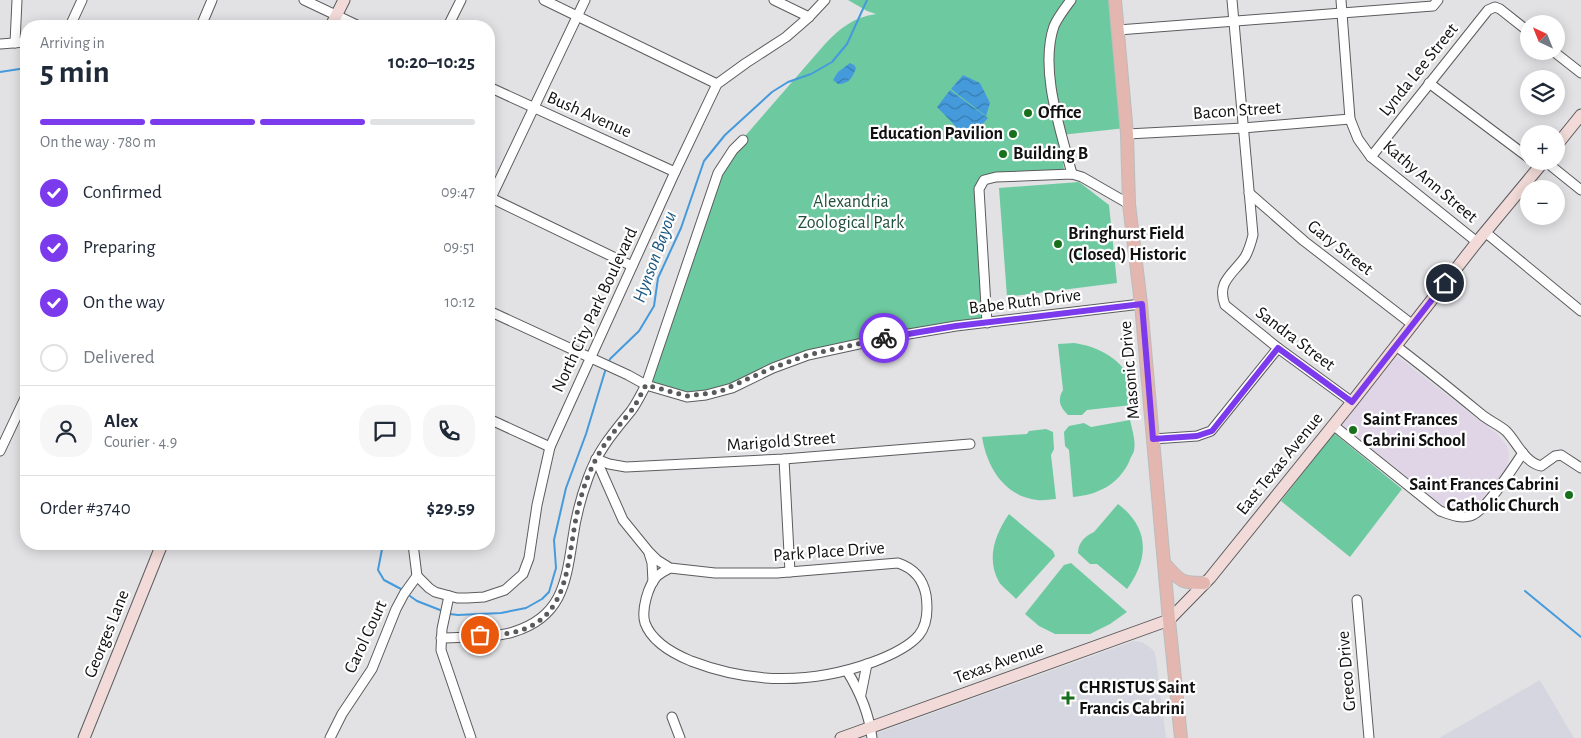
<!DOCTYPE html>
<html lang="en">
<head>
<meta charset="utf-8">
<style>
  body { margin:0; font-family:"Alegreya Sans",sans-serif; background:#f6f6f7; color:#1f2937; height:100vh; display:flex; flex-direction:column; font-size:19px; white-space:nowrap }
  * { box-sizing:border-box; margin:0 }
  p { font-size:16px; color:#747a83 }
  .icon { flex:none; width:28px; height:28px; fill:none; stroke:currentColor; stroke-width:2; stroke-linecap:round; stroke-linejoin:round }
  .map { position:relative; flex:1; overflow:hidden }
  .details { position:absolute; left:20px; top:20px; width:475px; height:530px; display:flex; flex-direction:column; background:#fff; border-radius:20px; box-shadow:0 2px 12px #0003 }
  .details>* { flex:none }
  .needle { width:32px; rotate:317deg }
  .buttons { position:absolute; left:1520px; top:15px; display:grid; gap:10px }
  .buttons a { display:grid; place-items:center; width:45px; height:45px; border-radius:50%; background:#fff; box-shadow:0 2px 12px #0003; font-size:25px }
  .pin { position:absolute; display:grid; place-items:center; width:42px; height:42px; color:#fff; margin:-21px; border:2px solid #fff; border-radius:50%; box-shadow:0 1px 5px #0007 }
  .courier { position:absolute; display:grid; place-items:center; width:50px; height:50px; margin:-25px; border:4px solid #7c3aed; border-radius:50%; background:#fff; color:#222; box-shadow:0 1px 6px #0007 }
  .headline em { font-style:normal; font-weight:700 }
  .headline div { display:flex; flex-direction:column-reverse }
  .headline { display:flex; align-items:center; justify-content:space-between; height:85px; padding:0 20px }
  h1 { font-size:32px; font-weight:700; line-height:38px }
  .bar { display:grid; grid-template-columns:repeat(4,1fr); gap:8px 5px; align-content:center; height:60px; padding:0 20px }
  .bar i { height:6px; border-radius:4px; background:#e0e1e3 }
  .bar .current { background:#7c3aed }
  .bar p { grid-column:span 4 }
  .line { display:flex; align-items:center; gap:12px; padding:0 20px; border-top:1px solid #e0e1e3 }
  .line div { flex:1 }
  .round { display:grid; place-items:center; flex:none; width:52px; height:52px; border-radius:20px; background:#f6f6f7 }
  ol { padding:0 20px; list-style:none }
  li { display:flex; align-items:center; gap:15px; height:55px }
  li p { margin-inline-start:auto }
  li .icon { padding:5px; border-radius:50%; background:#7c3aed; color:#fff; stroke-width:4 }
  li:last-child { color:#747a83 }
  li i { width:28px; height:28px; border:2px solid #e0e1e3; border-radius:50% }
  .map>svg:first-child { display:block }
  .built { fill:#d6d6e0 }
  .education { fill:#e0d4e7 }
  .green { fill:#6dcaa0 }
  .water { fill:url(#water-waves) }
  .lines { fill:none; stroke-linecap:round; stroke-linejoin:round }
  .stream { stroke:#459adb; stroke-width:2 }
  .street-casing { stroke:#5c5c5e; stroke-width:11 }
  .secondary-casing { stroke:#5c5c5e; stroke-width:13 }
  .primary-casing { stroke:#bcbcbd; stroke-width:14 }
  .street { stroke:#fff; stroke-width:9 }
  .secondary { stroke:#f1dad7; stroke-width:11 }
  .primary { stroke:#e3b6af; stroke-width:12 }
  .done { stroke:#5a5a5c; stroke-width:5; stroke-dasharray:0 9 }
  .route { stroke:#7c3aed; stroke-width:6 }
  .poi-dot { fill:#18701c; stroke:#fff; stroke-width:2 }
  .labels { text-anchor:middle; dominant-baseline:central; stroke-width:4.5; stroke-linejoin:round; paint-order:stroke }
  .street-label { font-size:18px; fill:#111112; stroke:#fff }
  .poi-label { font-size:18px; font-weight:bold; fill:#111112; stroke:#fff; text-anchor:start }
  .park-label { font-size:18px; fill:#204f3b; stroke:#fff }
  .water-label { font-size:19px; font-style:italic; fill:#1a5782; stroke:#fff }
</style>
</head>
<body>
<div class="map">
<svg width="1581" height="738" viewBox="0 0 1581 738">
  <defs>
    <pattern id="water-waves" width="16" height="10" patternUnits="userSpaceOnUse" patternTransform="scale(1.25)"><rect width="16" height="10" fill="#459adb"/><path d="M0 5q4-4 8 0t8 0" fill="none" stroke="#387cb0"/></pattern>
  </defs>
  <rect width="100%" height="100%" fill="#e2e2e5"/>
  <g class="built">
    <polygon points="1134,641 1142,642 1148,646 1154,651 1156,658 1166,738 863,738"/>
    <polygon points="1540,680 1574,738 1439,738"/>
  </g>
  <polygon class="education" points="1397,356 1498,435 1507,446 1509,456 1506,470 1473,508 1460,512 1447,509 1342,425"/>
  <g class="green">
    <path d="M848,0H1112L1126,128L1061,135L1064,171L995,176L981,184L986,323L809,354L733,386L687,396L645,381L706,207L733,150L825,44C840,28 854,17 876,14L867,11Z"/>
    <polygon points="1079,182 1109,205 1117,283 1007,297 999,188"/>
    <path d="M1074,343C1097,346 1126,360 1131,385C1132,392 1132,399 1132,405L1087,410L1082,415H1068C1060,407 1057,400 1063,390L1058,344Z"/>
    <path d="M1130,420C1132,429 1136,441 1134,451C1133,454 1130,458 1129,462C1118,485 1097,495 1073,497L1069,450L1065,446L1064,432L1069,426L1084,423L1091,427Z"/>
    <path d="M1046,429L1053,432L1054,449L1051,455L1056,499C1050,499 1043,501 1037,500C1004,496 987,467 982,437L1027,434L1029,431Z"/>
    <polygon points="1334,433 1402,489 1350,557 1281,501"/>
    <path d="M1118,504C1150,528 1149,559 1127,589L1097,564H1090L1078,553C1078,543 1085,536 1094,532Z"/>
    <path d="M1009,514L1053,551L1055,556L1016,599C1011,593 1003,588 999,582C986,559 995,534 1009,514Z"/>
    <polygon points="1071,563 1127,612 1110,624 1090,634 1055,634 1039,626 1025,614 1064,565"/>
  </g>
  <g class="water">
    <path d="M850,63L854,65L856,68C853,77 849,84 838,84L833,80L838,72Z"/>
    <polygon points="963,75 980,83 990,103 986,116 951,89"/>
    <polygon points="950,90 988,118 973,135 966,132 961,132 937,107"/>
  </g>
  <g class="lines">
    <g class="stream">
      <polyline points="0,72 26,68"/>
      <polyline points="608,364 610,359 639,331 654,306 658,278 681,228 704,161 725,135 772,92 788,82 811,74 832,62 847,44 867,0"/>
      <polyline points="383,544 378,570 384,580 401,589"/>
      <polyline points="1525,591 1581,637"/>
      <polyline points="410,596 417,601 440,610"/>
      <polyline points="450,614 458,615 501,613 526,608 542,599 549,592 556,568 554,540 566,488 586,434 606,368"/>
    </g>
    <g class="street-casing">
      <g id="street">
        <polyline points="304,0 359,26"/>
        <polyline points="544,0 717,84"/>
        <polyline points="774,0 809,17"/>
        <path d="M1071,0C1065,8 1058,17 1054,26C1039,70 1061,131 1072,174"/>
        <path d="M1232,0L1253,235C1251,243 1249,250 1245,257C1233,274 1216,282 1225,305L1278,348L1352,402"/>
        <polyline points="1341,0 1350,119 1358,139 1371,157 1477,242"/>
        <polyline points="70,26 82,0"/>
        <polyline points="201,26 212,0"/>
        <polyline points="448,26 461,0"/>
        <polyline points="1118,30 1433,6 1438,0"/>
        <polyline points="15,43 17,0"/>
        <polyline points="0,44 26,42"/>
        <polyline points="1553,51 1581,73"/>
        <polyline points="1429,83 1529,158"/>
        <polyline points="489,87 675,172"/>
        <polyline points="1127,134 1243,128 1350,119"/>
        <polyline points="1371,157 1488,10 1495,7 1500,9 1529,32"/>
        <polyline points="1545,161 1581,190"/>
        <polyline points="1249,193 1304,241 1413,325"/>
        <polyline points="489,197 632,266"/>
        <polyline points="489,202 585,0"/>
        <polyline points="1485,232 1581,311"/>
        <polyline points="489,311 628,375 646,385 687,397 706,395 732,388 773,368 808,355 891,337 956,326 1141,304"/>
        <polyline points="987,323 979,189 984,180 996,177 1072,174 1082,177 1129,204"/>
        <path d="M1396,346C1425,368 1453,391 1481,414C1489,421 1498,424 1506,431C1517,442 1524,462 1541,466L1555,456L1561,455L1581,468"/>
        <polyline points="489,419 550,447"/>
        <path d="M1333,425L1440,511C1449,514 1460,519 1470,516C1485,513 1513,467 1523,453"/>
        <polyline points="1153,439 1197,436 1211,431 1278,348"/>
        <polyline points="0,451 26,396"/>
        <path d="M596,459L623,520L649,552L657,560L670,568L715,573H777L898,563C913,568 923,579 926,595C928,609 928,624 919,635C908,648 889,656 873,662C813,684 751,684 691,661C674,654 652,642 645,623C641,610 648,586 657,576C661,573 666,570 670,568"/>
        <polyline points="596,459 609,464 626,467 784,459 970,444"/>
        <polyline points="784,459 790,572"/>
        <polyline points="413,544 417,576"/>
        <polyline points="649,553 652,563 653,582"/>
        <polyline points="417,576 429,588 435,592 457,598 467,598 484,597 505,590 523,574 529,558 537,505 550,447 675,172 717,84 746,63 786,37 809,17 825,0"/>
        <polyline points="449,596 442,629 441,650 471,738"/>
        <polyline points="1357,600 1369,738"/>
        <path d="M441,638C462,637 494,638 513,632C563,617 566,581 573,537C576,516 581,497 588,478C598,450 613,433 631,411C637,403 641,394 646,385L718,173L733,150L743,140"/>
        <path d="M847,671C860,692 869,713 872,738"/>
        <polyline points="861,694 867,664"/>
        <polyline points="672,717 680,738"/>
        <polyline points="330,738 342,714 372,669 396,609 404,594 417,576"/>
      </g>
    </g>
    <g class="secondary-casing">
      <g id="secondary">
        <polyline points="331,26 344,0"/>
        <polyline points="1556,146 1581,115"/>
        <polyline points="84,738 162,544"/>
        <polyline points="841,738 1169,620 1210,578 1352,402 1477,242 1544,161"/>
      </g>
    </g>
    <g class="primary-casing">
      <g id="primary">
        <polyline points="1115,0 1127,134 1129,204 1141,304 1169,620 1181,738"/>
        <path d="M1164,563C1181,581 1179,583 1204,583"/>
      </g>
    </g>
    <use href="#street" class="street"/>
    <use href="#secondary" class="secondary"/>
    <use href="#primary" class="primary"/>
  </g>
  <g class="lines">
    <path class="done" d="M480,635C490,635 500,635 510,633C562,623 566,579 573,536C576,515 581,493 589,474C600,447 613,433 631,411C637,403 641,394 646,385L687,396L719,392L772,368L808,355L884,338"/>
    <polyline class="route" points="884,338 956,326 1142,304 1153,439 1197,436 1212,431 1278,348 1352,402 1445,283"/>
  </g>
  <g class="poi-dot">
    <circle cx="1028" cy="113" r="5"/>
    <circle cx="1013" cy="134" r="5"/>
    <circle cx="1003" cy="154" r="5"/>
    <circle cx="1058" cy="244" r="5"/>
    <circle cx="1353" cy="430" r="5"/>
    <circle cx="1569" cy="495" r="5"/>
    <path d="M1065.5 690.5h5v5h5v5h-5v5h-5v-5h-5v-5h5z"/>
  </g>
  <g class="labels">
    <g class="street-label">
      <text transform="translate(1419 70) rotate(-51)">Lynda Lee Street</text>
      <text transform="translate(1237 111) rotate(-4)">Bacon Street</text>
      <text transform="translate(589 115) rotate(24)">Bush Avenue</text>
      <text transform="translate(1430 182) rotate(40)">Kathy Ann Street</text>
      <text transform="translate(1340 248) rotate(38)">Gary Street</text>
      <text transform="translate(1025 302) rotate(-7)">Babe Ruth Drive</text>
      <text transform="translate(595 310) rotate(-65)">North City Park Boulevard</text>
      <text transform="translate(1295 339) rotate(37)">Sandra Street</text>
      <text transform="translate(1130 370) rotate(-95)">Masonic Drive</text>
      <text transform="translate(781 442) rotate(-4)">Marigold Street</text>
      <text transform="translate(1280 464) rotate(-51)">East Texas Avenue</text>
      <text transform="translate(829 552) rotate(-4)">Park Place Drive</text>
      <text transform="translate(107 634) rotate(-68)">Georges Lane</text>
      <text transform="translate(366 637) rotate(-65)">Carol Court</text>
      <text transform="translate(999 663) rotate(-20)">Texas Avenue</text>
      <text transform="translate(1347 671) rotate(-95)">Greco Drive</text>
    </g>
    <g class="poi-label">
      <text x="1038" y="113">Office</text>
      <text x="1003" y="134" text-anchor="end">Education Pavilion</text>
      <text x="1013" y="154">Building B</text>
      <text x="1068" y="234">Bringhurst Field<tspan x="1068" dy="21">(Closed) Historic</tspan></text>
      <text x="1363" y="420">Saint Frances<tspan x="1363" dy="21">Cabrini School</tspan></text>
      <text x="1559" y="485" text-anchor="end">Saint Frances Cabrini<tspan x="1559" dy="21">Catholic Church</tspan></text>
      <text x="1079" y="688">CHRISTUS Saint<tspan x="1079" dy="21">Francis Cabrini</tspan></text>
    </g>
    <g class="park-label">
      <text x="851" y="202">Alexandria<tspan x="851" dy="21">Zoological Park</tspan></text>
    </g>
    <g class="water-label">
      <text transform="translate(655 257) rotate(-70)">Hynson Bayou</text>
    </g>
  </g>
</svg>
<div class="buttons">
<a><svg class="needle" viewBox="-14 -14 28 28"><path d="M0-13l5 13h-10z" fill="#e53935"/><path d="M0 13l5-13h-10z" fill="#747a83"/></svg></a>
<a><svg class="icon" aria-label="layers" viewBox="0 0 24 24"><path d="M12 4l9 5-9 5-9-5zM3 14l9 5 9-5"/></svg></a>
<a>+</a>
<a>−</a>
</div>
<div class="pin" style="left:480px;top:635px;background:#ea580c"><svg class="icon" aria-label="bag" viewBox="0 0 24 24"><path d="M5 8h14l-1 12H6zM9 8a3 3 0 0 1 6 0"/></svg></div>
<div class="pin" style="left:1445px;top:283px;background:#1f2937"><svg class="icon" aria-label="home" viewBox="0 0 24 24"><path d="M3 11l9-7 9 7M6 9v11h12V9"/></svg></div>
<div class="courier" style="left:884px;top:338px"><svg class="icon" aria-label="bike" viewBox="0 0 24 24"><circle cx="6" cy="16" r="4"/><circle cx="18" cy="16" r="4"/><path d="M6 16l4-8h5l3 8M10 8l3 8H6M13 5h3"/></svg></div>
<section class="details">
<div class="headline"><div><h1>5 min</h1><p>Arriving in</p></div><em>10:20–10:25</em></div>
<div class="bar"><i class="current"></i><i class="current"></i><i class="current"></i><i></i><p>On the way · 780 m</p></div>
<ol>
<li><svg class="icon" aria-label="check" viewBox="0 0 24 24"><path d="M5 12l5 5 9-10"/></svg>Confirmed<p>09:47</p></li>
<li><svg class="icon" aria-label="check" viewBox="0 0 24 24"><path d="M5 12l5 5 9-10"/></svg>Preparing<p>09:51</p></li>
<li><svg class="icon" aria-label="check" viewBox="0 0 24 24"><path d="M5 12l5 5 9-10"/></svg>On the way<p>10:12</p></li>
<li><i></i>Delivered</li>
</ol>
<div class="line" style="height:90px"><a class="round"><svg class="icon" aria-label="person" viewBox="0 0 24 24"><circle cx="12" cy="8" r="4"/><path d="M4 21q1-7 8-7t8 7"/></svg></a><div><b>Alex</b><p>Courier · 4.9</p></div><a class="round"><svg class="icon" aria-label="chat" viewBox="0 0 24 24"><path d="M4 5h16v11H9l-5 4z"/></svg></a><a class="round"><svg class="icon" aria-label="phone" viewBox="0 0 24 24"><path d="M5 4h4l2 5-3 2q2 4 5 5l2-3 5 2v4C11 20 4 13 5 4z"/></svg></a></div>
<div class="line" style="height:65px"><div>Order #3740</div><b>$29.59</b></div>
</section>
</div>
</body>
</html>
